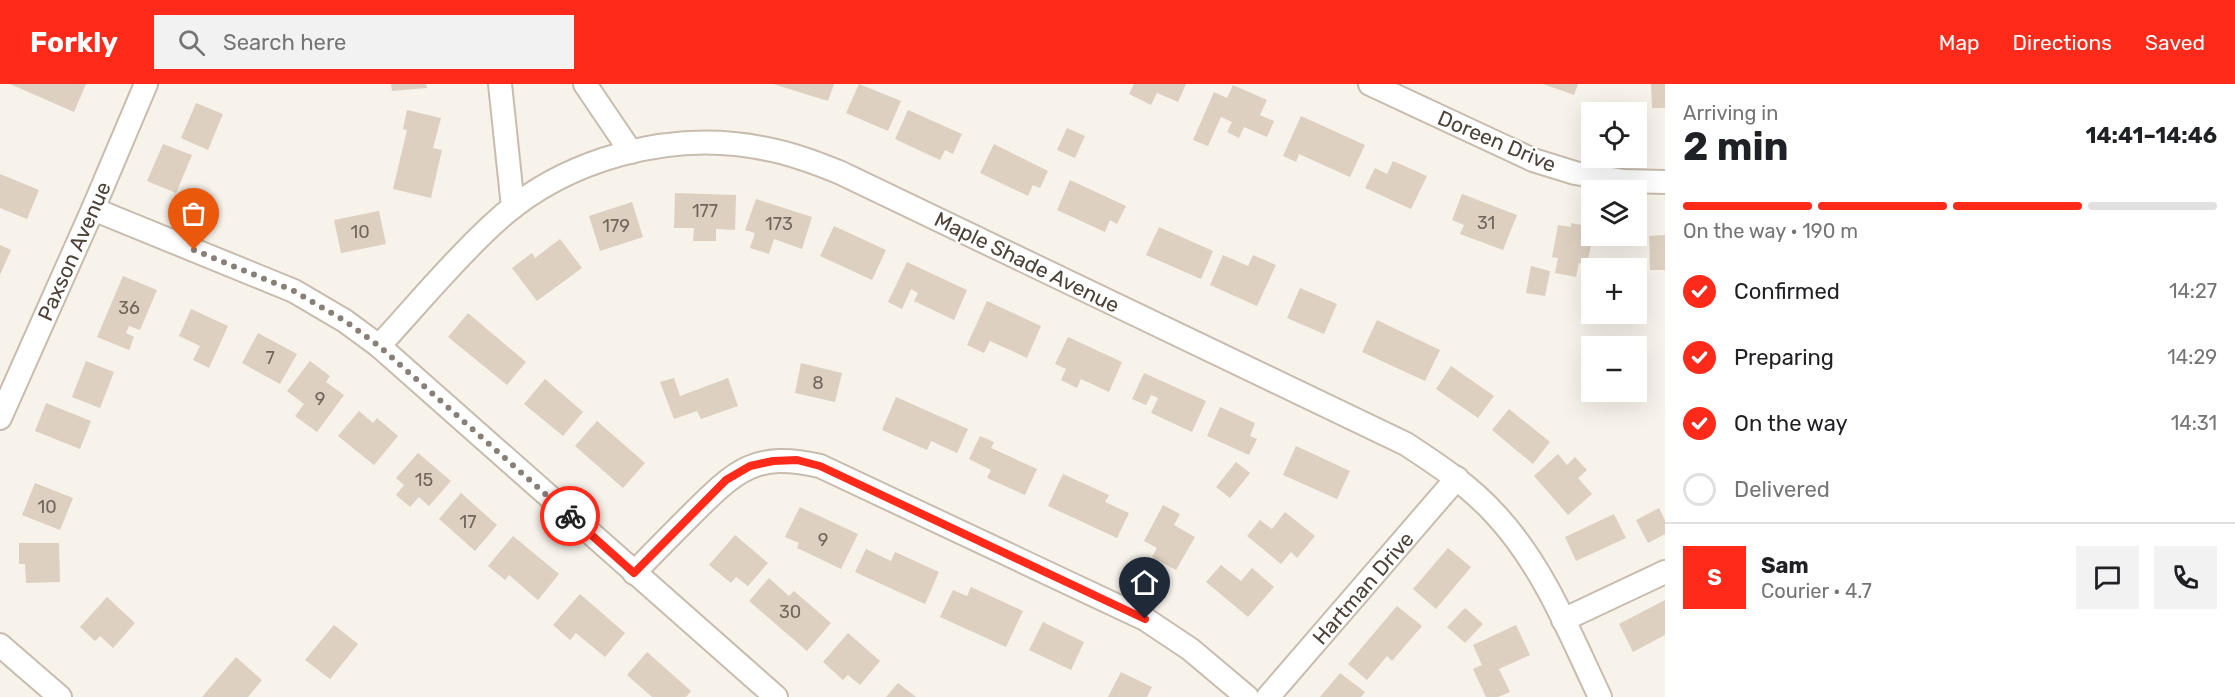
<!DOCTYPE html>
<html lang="en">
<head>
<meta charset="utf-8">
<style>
  body { margin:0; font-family:Rubik,sans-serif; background:#f2f2f2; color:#202124; height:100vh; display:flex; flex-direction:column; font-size:22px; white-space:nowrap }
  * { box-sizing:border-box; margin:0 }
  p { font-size:20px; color:#757577 }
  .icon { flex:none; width:33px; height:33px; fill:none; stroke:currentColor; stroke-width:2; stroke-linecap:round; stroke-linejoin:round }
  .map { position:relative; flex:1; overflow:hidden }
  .panel { display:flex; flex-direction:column; background:#fff; width:570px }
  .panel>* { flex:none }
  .tools { position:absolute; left:1581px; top:18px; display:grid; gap:12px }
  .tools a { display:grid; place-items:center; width:66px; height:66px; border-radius:0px; background:#fff; box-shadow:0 6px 24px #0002; font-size:30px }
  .pin { position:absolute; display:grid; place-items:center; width:51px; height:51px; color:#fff; margin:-62px -26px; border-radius:50% 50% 50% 0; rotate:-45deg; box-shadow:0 0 6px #0007 }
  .pin .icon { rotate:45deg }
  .courier { position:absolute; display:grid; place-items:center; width:60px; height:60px; margin:-30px; border:4px solid #ff2a19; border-radius:50%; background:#fff; color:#222; box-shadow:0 2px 8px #0007 }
  .headline em { font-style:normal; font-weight:700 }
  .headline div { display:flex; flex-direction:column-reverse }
  .headline { display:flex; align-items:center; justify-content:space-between; height:102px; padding:0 18px }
  h1 { font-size:39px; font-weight:700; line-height:45px }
  .bar { display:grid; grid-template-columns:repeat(4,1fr); gap:9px 6px; align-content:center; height:72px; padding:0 18px }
  .bar i { height:8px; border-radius:4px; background:#e0e0e0 }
  .bar .selected { background:#ff2a19 }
  .bar p { grid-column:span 4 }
  .line { display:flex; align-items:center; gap:15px; padding:0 18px; border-top:2px solid #e0e0e0 }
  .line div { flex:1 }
  .round { display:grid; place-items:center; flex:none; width:63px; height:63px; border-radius:0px; background:#f2f2f2 }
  ol { padding:0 18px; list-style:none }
  li { display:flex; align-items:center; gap:18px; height:66px }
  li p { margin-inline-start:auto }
  li .icon { padding:6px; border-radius:50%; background:#ff2a19; color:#fff; stroke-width:4 }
  li:last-child { color:#757577 }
  li i { width:33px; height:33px; border:3px solid #e0e0e0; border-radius:50% }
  header { display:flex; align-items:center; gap:36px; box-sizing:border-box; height:84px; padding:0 30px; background:#ff2a19; color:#fff }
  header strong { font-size:28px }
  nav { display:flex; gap:33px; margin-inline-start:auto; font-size:21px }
  .search { width:420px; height:54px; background:#f2f2f2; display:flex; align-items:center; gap:15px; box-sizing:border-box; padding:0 21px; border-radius:0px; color:#757577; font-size:22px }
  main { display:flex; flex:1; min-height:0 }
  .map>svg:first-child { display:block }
  .building { fill:#ddd0c1 }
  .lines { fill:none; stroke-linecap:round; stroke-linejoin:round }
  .minor-casing { stroke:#c7bcae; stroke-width:26 }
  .minor { stroke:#fff; stroke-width:22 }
  .done { stroke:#888076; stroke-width:6; stroke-dasharray:0 10.8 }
  .route { stroke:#ff2a19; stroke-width:8 }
  .labels { text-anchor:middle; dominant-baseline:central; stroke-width:4.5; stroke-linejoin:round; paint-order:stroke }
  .number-label { font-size:18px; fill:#70665a }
  .street-label { font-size:21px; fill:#4c4237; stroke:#fff }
</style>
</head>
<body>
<header>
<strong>Forkly</strong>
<div class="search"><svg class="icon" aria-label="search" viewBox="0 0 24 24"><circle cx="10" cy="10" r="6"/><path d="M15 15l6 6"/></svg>Search here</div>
<nav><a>Map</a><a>Directions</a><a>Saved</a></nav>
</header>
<main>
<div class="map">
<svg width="1665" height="613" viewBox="0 0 1665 613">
  <rect width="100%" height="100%" fill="#f7f2ea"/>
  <g class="building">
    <polygon points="10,0 86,0 74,28"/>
    <polygon points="391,0 426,0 427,4 392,7"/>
    <polygon points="773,0 834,0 828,17"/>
    <polygon points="859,0 901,17 888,47 846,29"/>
    <polygon points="1134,0 1186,0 1178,18 1157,9 1151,21 1129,10"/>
    <polygon points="1543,0 1578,0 1574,11"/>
    <polygon points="1651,0 1665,0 1665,24 1652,24"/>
    <polygon points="1233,1 1267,16 1260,31 1274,37 1267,53 1244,43 1239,54 1227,48 1232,38 1221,33 1208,62 1193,56 1214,8 1227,14"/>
    <polygon points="196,19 223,30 208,66 181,54"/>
    <polygon points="407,26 441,34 433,64 442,66 431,114 393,105 407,46 403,45"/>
    <polygon points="908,26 962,50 953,70 945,66 940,76 895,55"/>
    <polygon points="1301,32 1365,61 1350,93 1299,70 1296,78 1283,72"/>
    <polygon points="1067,44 1085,52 1075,74 1057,66"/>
    <polygon points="163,60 192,71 176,109 147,97"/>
    <polygon points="994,60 1048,87 1040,104 1033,101 1028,112 980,89"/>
    <polygon points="1393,77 1427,92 1411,125 1365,104 1375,84 1387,90"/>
    <polygon points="0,90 39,106 27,135 0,124"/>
    <polygon points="1070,96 1126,122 1117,140 1110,136 1105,148 1057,126"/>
    <polygon points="675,109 736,111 735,146 716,145 716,157 693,157 694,144 674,144"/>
    <polygon points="1462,110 1517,131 1503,166 1460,150 1464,141 1452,136"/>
    <polygon points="756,115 812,133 802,165 774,155 769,170 750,164 755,149 745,146"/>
    <polygon points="632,118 643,153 600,167 589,132"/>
    <polygon points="379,127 386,160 341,169 334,136"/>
    <polygon points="1571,139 1592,143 1593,152 1587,181 1579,179 1576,193 1555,189 1558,174 1552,173 1558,141 1571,143"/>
    <polygon points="834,142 886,166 872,196 820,172"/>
    <polygon points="1159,143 1213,167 1201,195 1146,171"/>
    <polygon points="1665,151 1665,186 1650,186 1649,152"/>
    <polygon points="560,155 582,184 537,217 512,184 532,169 535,174"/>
    <polygon points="0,161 11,166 0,191"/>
    <polygon points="1223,171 1248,182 1253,171 1276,181 1257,222 1210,201"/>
    <polygon points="907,178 967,206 954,236 914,217 918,209 911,205 902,225 888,218"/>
    <polygon points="1531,182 1550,187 1545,212 1526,209"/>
    <polygon points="123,192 157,206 140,246 129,242 126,249 134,253 129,266 97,253"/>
    <polygon points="1300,204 1337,220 1324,250 1287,234"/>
    <polygon points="987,217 1041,242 1027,274 990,257 984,269 967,261"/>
    <polygon points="191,225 228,242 209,284 193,276 200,262 179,252"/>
    <polygon points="468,229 526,278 507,301 448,253"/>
    <polygon points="1377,236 1440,266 1425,297 1362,268"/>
    <polygon points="258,249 297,270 280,300 242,279"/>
    <polygon points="1068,253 1122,278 1109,308 1081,295 1077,304 1061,296 1066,285 1055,280"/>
    <polygon points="86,277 114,288 100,324 72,313"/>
    <polygon points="310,277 330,292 326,298 344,311 317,348 295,332 304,320 287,307"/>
    <polygon points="801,279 842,289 835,318 795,309"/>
    <polygon points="1451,282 1494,312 1478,334 1436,305"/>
    <polygon points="1144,289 1206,317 1192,348 1151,329 1158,314 1151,311 1146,321 1132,315"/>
    <polygon points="674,294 680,312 728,294 738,322 701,335 697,327 674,335 660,298"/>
    <polygon points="545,295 583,328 563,352 524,320"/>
    <polygon points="896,313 968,345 957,369 931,357 927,366 882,346"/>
    <polygon points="46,319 91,337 80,365 35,347"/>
    <polygon points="1220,323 1255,339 1250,352 1257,355 1249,371 1207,352"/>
    <polygon points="1509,325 1550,358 1533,380 1492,346"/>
    <polygon points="359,327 373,339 377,334 398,352 374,381 338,352"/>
    <polygon points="597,337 645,379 623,404 575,362"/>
    <polygon points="980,352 994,358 991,364 1037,385 1025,411 987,394 991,386 969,375"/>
    <polygon points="1296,362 1350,387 1337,415 1283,391"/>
    <polygon points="418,369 451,397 429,422 419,413 410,423 396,411 404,401 396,394"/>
    <polygon points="1558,370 1567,381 1575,373 1587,386 1578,394 1592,410 1568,431 1534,392"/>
    <polygon points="1236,378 1250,389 1230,414 1216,403"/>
    <polygon points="1063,390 1109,411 1105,418 1129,429 1117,454 1048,422"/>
    <polygon points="35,399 73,414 60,446 22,431"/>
    <polygon points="461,409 497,441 475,467 439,435"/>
    <polygon points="1163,421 1180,430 1174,441 1195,453 1176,486 1152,473 1157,464 1144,457"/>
    <polygon points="800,423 858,450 841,485 797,464 799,459 785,453"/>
    <polygon points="1659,424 1665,436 1665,450 1648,459 1636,436"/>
    <polygon points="1285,428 1315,452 1297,474 1291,468 1281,480 1247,452 1260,436 1272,445"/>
    <polygon points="1614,430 1626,454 1576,477 1565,453"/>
    <polygon points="735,451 768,479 748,502 736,493 731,499 709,481"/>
    <polygon points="513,452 559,490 538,516 509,491 505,496 488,482"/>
    <polygon points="19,459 59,459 60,498 26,499 25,480 19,480"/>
    <polygon points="1448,464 1471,483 1436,525 1413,505"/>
    <polygon points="866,465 891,477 895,468 939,488 925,520 855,488"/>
    <polygon points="1221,481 1241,497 1252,484 1274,503 1248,533 1206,498"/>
    <polygon points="769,494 789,512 794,507 831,539 807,567 749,517"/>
    <polygon points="971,503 1023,527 1006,563 940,533 953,506 967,512"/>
    <polygon points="580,510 625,549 605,573 576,549 570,556 553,541"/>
    <polygon points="107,513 135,539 113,564 100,552 95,557 80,543"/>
    <polygon points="1665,516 1665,551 1633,568 1619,540"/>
    <polygon points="1397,522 1422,542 1392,577 1387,572 1367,596 1348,580"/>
    <polygon points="1465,524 1483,540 1465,559 1447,543"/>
    <polygon points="1043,538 1084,558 1071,586 1029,566"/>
    <polygon points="334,541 358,560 330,595 305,576"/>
    <polygon points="1516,541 1530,571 1499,585 1510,608 1498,613 1486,613 1473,585 1482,581 1473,561"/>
    <polygon points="848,549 880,577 860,601 848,591 843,596 823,578"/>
    <polygon points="647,568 691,607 686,613 652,613 627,591"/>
    <polygon points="236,573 262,596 248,613 202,613"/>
    <polygon points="1121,588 1152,603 1147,613 1108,613"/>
    <polygon points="1340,589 1365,608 1361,613 1320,613"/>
    <polygon points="898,599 916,613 886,613"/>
  </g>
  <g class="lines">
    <g class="minor-casing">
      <g id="minor">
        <polyline points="500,0 513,123"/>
        <polyline points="585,0 631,68"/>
        <polyline points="1370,0 1533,76 1575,89 1624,97 1665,98"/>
        <polyline points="93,125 294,207 345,237 379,262 776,613"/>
        <path d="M379,262C416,222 451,179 491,142C562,74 672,45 767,65C793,70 817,79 841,89L1406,360C1438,381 1470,402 1496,431C1544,483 1570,550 1600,613"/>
        <polyline points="0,334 93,125 146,0"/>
        <path d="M634,489C653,469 673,449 692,430C736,386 756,367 820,382L1145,535L1190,565L1247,613"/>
        <polyline points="1563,536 1665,488"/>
        <polyline points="0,561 60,613"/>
        <polyline points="1268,613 1457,394"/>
      </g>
    </g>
    <use href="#minor" class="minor"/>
  </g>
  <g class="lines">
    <polyline class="done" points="194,166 294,207 345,237 379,262 570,432"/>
    <polyline class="route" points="570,432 634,489 726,396 750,382 773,377 797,376 820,382 1145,535"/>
  </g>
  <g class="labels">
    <g class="number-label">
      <text x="705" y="127">177</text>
      <text x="1486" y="139">31</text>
      <text x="779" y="140">173</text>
      <text x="616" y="142">179</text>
      <text x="360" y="148">10</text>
      <text x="129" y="224">36</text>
      <text x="270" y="274">7</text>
      <text x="818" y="299">8</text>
      <text x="320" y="315">9</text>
      <text x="424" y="396">15</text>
      <text x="47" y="423">10</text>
      <text x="468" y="438">17</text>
      <text x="823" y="456">9</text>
      <text x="790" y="528">30</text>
    </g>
    <g class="street-label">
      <text transform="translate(1497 57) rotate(23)">Doreen Drive</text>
      <text transform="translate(74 167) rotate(-66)">Paxson Avenue</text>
      <text transform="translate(1027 178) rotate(26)">Maple Shade Avenue</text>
      <text transform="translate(1363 504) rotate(-49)">Hartman Drive</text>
    </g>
  </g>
</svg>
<div class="tools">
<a><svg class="icon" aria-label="locate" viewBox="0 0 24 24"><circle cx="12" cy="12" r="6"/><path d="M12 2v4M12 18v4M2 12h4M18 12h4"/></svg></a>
<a><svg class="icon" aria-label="layers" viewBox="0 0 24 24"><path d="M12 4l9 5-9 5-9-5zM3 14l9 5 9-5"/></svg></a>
<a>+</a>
<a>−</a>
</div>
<div class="pin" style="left:194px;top:166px;background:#ea580c"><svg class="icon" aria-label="bag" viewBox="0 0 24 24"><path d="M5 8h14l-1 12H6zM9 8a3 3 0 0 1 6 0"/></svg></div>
<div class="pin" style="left:1145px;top:535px;background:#1f2937"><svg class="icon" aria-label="home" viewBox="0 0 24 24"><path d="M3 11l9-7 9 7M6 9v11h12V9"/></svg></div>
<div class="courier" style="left:570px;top:432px"><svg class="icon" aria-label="bike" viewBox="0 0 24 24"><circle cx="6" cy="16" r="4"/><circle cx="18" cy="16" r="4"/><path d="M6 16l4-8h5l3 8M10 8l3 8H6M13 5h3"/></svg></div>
</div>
<section class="panel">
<div class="headline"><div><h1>2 min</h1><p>Arriving in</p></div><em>14:41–14:46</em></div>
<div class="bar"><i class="selected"></i><i class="selected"></i><i class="selected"></i><i></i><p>On the way · 190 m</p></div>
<ol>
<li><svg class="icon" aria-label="check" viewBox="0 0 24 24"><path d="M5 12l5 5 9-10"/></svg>Confirmed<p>14:27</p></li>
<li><svg class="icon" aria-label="check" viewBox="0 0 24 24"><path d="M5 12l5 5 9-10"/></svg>Preparing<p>14:29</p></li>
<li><svg class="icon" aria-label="check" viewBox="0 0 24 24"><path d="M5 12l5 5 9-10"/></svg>On the way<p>14:31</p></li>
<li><i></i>Delivered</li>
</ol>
<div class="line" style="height:108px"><b class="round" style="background:#ff2a19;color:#fff">S</b><div><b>Sam</b><p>Courier · 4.7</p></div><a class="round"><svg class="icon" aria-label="chat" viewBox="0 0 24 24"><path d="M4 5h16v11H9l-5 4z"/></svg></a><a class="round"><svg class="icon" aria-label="phone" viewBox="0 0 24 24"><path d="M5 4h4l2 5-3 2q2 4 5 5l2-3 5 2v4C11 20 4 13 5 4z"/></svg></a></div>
</section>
</main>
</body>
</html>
